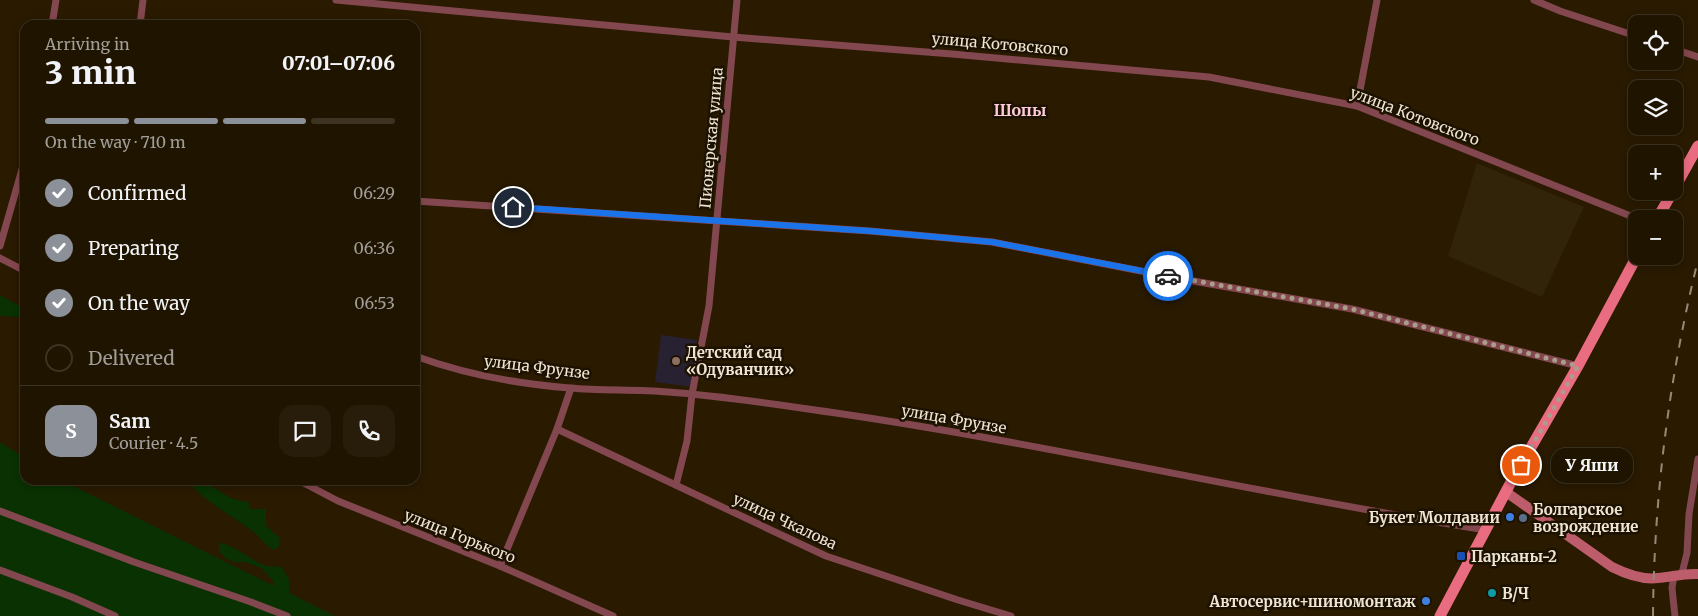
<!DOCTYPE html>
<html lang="en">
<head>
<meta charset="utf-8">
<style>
  body { margin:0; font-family:Merriweather,serif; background:#271d0a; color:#f1f3f6; height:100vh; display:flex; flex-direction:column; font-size:19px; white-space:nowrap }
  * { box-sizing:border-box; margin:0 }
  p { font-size:16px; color:#a19e99 }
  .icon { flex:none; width:28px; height:28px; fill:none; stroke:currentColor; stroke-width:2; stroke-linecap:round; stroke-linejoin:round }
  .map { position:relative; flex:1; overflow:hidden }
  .drawer { position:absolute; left:20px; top:20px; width:400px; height:465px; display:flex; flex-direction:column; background:#1f1400; border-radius:15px; box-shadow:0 2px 8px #0003,0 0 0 1px #3c3322 }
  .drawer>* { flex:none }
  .controls { position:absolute; left:1628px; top:15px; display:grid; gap:10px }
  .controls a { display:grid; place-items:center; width:55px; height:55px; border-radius:10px; background:#1f1400; box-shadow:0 2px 8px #0003,0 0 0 1px #3c3322; font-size:25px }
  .pin { position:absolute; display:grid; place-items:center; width:42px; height:42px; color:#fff; margin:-21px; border:2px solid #fff; border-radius:50%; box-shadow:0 1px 5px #0007 }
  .courier { position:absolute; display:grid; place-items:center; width:50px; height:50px; margin:-25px; border:4px solid #1a73e8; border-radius:50%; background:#fff; color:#222; box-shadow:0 1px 6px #0007 }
  .bubble { position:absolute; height:35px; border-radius:15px; background:#1f1400; box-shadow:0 2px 8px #0003,0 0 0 1px #3c3322; font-size:16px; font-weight:800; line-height:35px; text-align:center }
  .head em { font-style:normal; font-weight:800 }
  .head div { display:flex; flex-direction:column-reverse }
  .head { display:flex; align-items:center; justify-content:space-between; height:85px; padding:0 25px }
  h1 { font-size:32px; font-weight:800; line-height:38px }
  .bar { display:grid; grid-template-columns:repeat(4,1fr); gap:8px 5px; align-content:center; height:60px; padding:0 25px }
  .bar i { height:6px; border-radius:4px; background:#3c3322 }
  .bar .current { background:#8c9099 }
  .bar p { grid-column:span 4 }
  .line { display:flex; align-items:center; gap:12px; padding:0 25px; border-top:1px solid #3c3322 }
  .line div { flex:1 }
  .round { display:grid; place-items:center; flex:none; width:52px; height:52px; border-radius:15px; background:#271d0a }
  ol { padding:0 25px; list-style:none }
  li { display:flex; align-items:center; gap:15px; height:55px }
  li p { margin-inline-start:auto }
  li .icon { padding:5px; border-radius:50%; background:#8c9099; color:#fff; stroke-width:4 }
  li:last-child { color:#a19e99 }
  li i { width:28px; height:28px; border:2px solid #3c3322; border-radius:50% }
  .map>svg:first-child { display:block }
  .built { fill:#322408 }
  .education { fill:#272131 }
  .green { fill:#093102 }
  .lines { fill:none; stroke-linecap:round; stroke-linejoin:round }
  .street { stroke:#83474f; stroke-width:7 }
  .secondary { stroke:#bd5c6b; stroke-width:10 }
  .primary { stroke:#ea6c81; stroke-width:11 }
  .rail { stroke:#968a76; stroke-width:2; stroke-dasharray:9 9; stroke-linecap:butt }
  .done { stroke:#aa9e8a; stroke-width:5; stroke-dasharray:0 9 }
  .route { stroke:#1a73e8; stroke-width:6 }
  .education-dot { fill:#8d6e63; stroke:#1d1200; stroke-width:2 }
  .shop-dot { fill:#3f7fe0; stroke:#1d1200; stroke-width:2 }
  .service-dot { fill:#5c6f8a; stroke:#1d1200; stroke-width:2 }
  .transit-dot { fill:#1a4fb4; stroke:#1d1200; stroke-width:2 }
  .culture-dot { fill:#0f9aa8; stroke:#1d1200; stroke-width:2 }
  .labels { text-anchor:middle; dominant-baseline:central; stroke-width:5; stroke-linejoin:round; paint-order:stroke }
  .street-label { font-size:15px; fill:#efe5d5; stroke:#1d1200 }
  .poi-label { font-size:15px; font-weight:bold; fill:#efe5d5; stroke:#1d1200; text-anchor:start }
  .neighbourhood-label { font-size:16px; font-weight:bold; fill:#fdcbdc; stroke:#1d1200 }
</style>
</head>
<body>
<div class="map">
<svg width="1698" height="616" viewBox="0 0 1698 616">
  <rect width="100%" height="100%" fill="#291a00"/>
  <polygon class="built" points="1477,163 1584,207 1542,297 1448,256"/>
  <polygon class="education" points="661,335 697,340 691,387 655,382"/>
  <g class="green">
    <polygon points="0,295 25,309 25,317 0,316"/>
    <path d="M0,442L25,458V480H61L274,586L273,581L261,568L245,562H234L225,558L219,551V544L221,543C237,547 248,558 263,565C269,567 275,566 282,567L289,580V593L335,616H0Z"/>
    <path d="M188,480C207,480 213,488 229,497C235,500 242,501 249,502V509H266V526L280,538L279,547L273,550C265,545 260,537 252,531C233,516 201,500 188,480Z"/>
  </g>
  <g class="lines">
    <g class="street">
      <polyline points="336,0 733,37 952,54 1209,77 1357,106 1638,219"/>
      <polyline points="1534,0 1560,11 1636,36"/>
      <polyline points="52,25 56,0"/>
      <polyline points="140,25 143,0"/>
      <polyline points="1674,49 1698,57"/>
      <polyline points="1357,106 1377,0"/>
      <polyline points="415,201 870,231 992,242 1182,279 1352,309 1578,366"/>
      <polyline points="0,246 25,159"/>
      <polyline points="0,258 25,271"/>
      <path d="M415,356C464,374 518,384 570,388C602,391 635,389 668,392C724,396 780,405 836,413C1053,445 1268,496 1486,530"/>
      <polyline points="557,429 826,556 958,600 1011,616"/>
      <polyline points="298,480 338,501 500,566 613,616"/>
      <polyline points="676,485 687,441 692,394 709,306 737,0"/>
      <polyline points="0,511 134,562 251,602 287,616"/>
      <polyline points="500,566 557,429 571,388"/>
      <polyline points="0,570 72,597 115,616"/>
      <polyline points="1682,573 1687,553 1689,514 1698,459"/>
      <polyline points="1674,575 1672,588 1675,616"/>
    </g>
    <path class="secondary" d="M1506,492L1612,567C1626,574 1643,580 1658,578C1672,577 1683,573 1698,574"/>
    <g class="primary">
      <polyline points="1674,189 1698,146"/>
      <polyline points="1657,219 1673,191"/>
      <polyline points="1440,616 1511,482 1578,366 1637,256"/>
    </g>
    <path class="rail" d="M1653,616C1654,496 1669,377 1698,260"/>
  </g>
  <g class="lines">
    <polyline class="done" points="1168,276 1352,309 1578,366 1521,465"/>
    <polyline class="route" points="513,207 870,231 992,242 1168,276"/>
  </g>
  <circle class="education-dot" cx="676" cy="361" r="5"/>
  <g class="shop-dot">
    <circle cx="1510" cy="517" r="5"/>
    <circle cx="1426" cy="601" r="5"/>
  </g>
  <circle class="service-dot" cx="1523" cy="518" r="5"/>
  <rect class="transit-dot" x="1456" y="551" width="10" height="10" rx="2.5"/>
  <circle class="culture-dot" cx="1492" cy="593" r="5"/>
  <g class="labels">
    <g class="street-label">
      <text transform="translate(1000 44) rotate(5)">улица Котовского</text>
      <text transform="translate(1415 116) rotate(21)">улица Котовского</text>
      <text transform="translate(711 138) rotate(-85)">Пионерская улица</text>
      <text transform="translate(537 367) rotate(7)">улица Фрунзе</text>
      <text transform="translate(954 419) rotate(10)">улица Фрунзе</text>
      <text transform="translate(785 521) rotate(25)">улица Чкалова</text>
      <text transform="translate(460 536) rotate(22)">улица Горького</text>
    </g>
    <g class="poi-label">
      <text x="686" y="352">Детский сад<tspan x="686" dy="17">«Одуванчик»</tspan></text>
      <text x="1533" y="509">Болгарское<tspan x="1533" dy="17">возрождение</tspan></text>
      <text x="1500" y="517" text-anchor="end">Букет Молдавии</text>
      <text x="1471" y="556">Парканы-2</text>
      <text x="1502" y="593">В/Ч</text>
      <text x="1416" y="601" text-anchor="end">Автосервис+шиномонтаж</text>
    </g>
    <g class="neighbourhood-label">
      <text x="1020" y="110">Шопы</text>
    </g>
  </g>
</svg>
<div class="controls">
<a><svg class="icon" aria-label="locate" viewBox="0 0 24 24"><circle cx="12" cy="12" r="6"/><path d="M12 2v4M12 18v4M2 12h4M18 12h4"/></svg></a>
<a><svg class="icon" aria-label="layers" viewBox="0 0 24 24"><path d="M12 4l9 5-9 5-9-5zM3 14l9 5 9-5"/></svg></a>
<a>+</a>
<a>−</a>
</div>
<div class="pin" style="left:1521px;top:465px;background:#ea580c"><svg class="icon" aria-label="bag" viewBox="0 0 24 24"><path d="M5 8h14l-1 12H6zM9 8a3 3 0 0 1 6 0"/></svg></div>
<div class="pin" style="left:513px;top:207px;background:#1f2937"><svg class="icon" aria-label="home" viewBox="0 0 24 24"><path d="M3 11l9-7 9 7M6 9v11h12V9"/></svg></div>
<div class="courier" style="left:1168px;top:276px"><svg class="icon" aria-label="car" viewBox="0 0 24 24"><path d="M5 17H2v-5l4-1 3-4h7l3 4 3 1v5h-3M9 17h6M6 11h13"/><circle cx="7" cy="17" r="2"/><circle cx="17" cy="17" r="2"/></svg></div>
<div class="bubble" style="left:1551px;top:448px;width:82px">У Яши</div>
<section class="drawer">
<div class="head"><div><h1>3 min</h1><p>Arriving in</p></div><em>07:01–07:06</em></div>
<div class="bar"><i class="current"></i><i class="current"></i><i class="current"></i><i></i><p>On the way · 710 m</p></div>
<ol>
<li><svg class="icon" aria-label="check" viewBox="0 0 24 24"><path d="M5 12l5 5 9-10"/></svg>Confirmed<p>06:29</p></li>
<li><svg class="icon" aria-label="check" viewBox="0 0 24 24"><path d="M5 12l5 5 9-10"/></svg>Preparing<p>06:36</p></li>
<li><svg class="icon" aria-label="check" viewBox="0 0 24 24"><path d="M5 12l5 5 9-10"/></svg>On the way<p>06:53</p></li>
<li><i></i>Delivered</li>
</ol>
<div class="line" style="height:90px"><b class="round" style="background:#8c9099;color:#fff">S</b><div><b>Sam</b><p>Courier · 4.5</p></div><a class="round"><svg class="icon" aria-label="chat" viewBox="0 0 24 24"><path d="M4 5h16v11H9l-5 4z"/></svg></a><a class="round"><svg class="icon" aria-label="phone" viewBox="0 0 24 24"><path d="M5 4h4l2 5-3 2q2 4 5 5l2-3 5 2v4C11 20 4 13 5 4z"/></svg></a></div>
</section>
</div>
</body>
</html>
